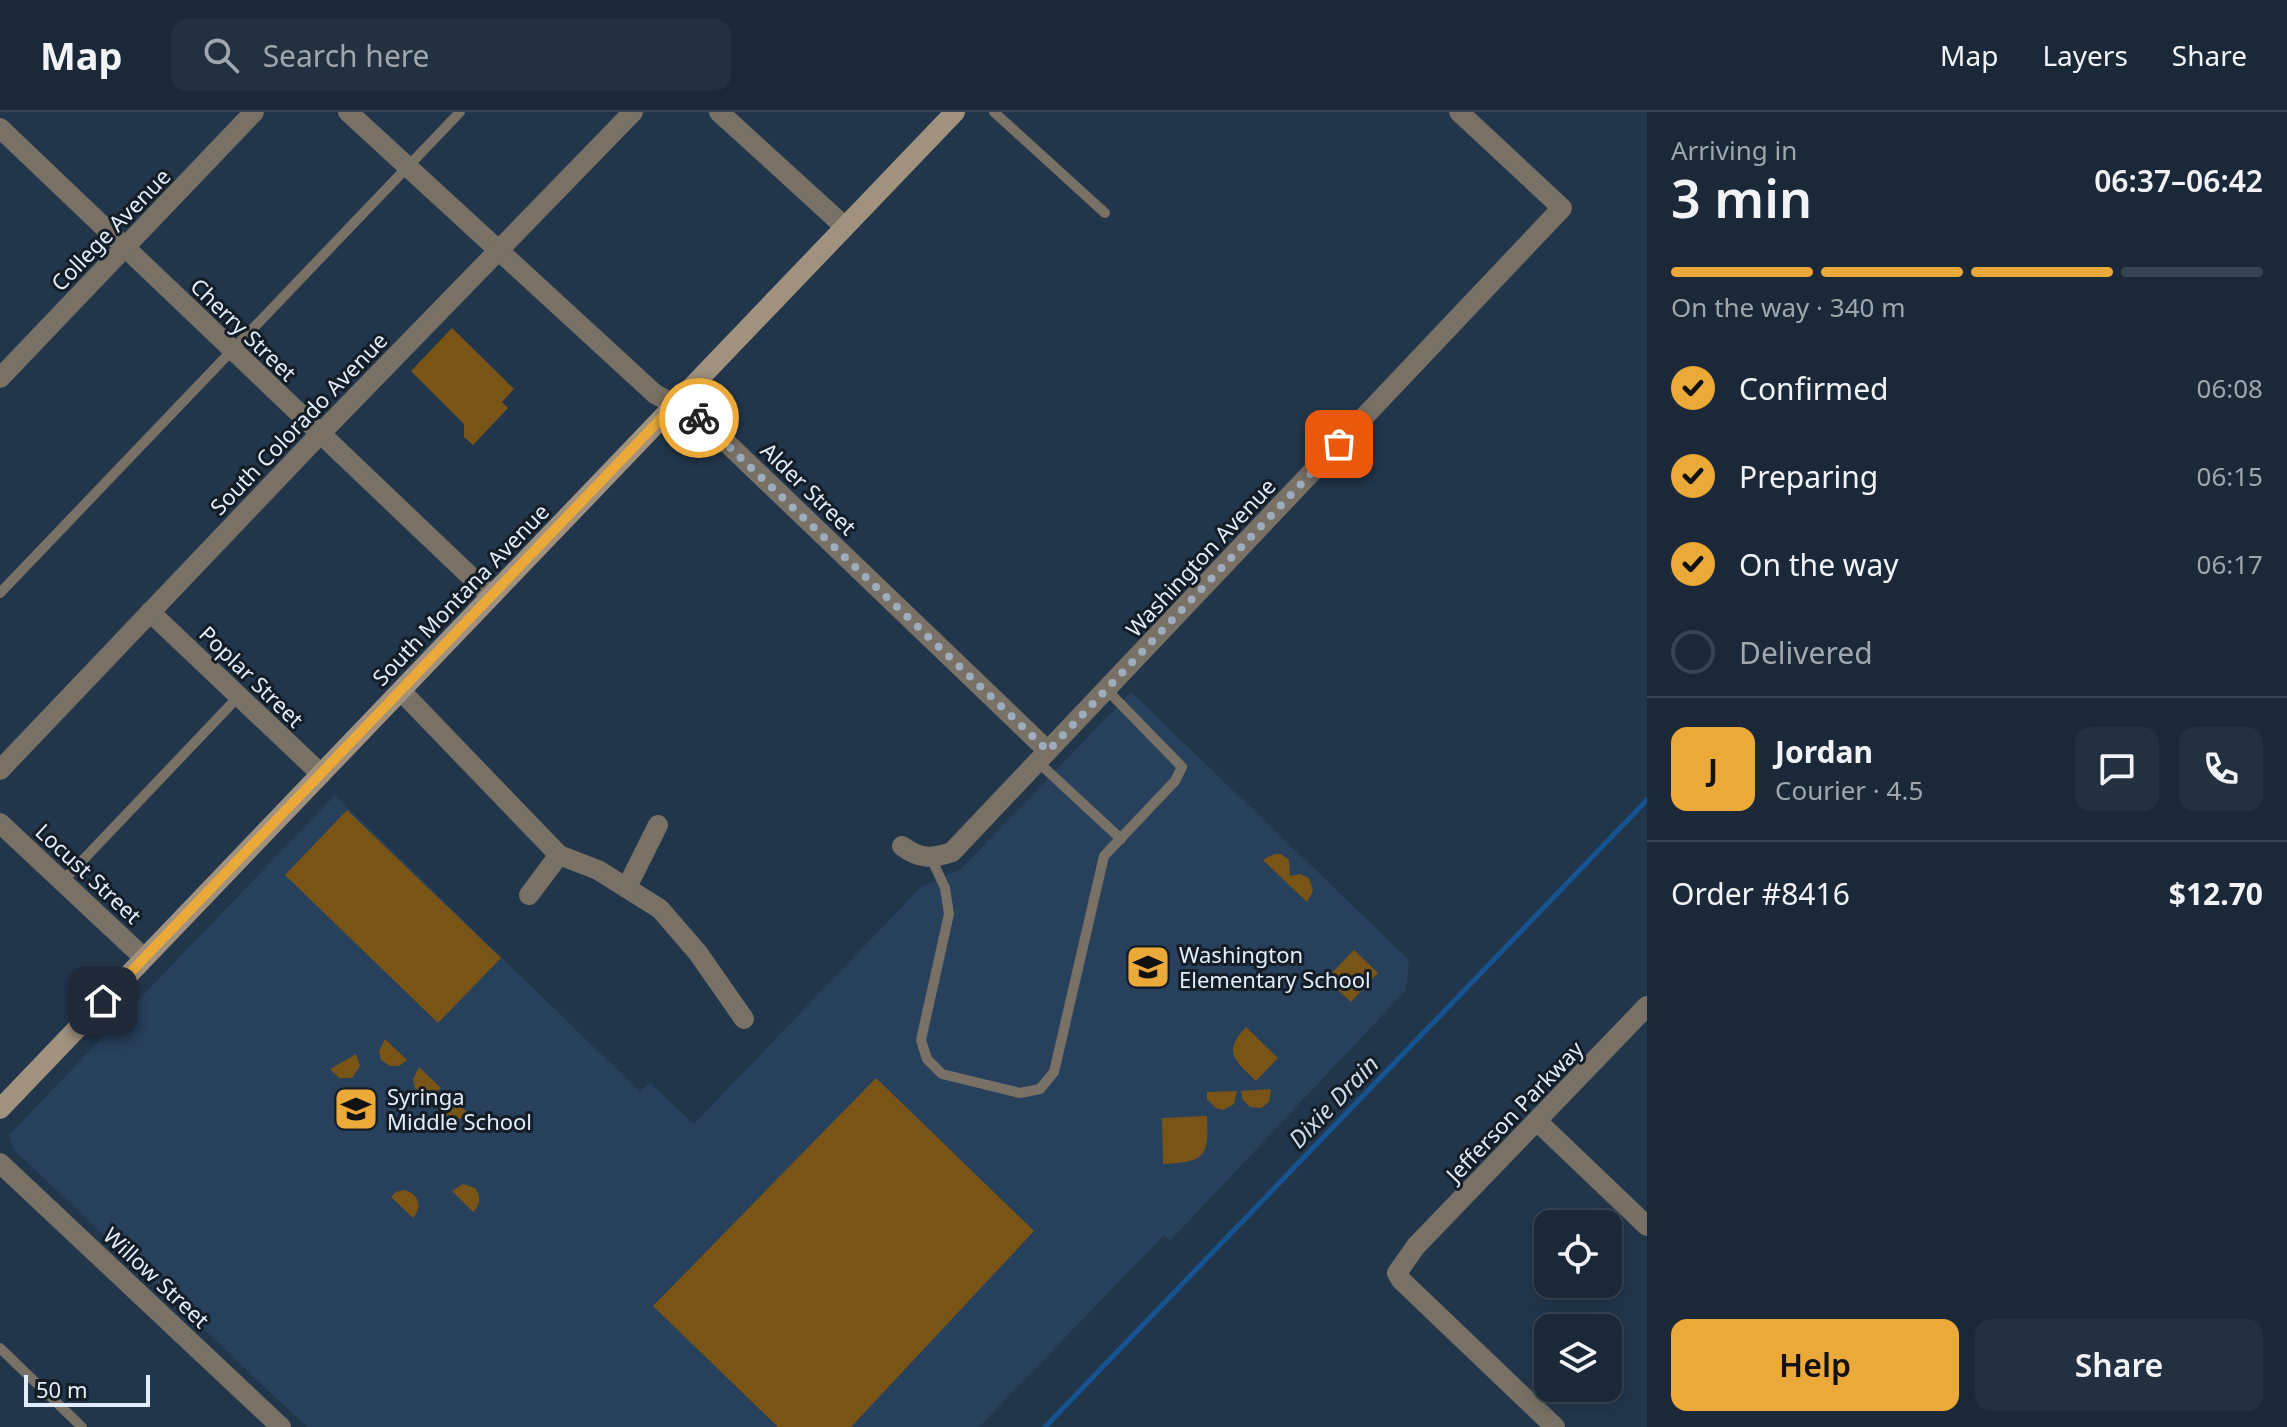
<!DOCTYPE html>
<html lang="en">
<head>
<meta charset="utf-8">
<style>
  body { margin:0; font-family:"Noto Sans",sans-serif; background:#233040; color:#f1f3f6; height:100vh; display:flex; flex-direction:column; font-size:30px; white-space:nowrap }
  * { box-sizing:border-box; margin:0 }
  p { font-size:26px; color:#9fa6ae }
  .icon { flex:none; width:44px; height:44px; fill:none; stroke:currentColor; stroke-width:2; stroke-linecap:round; stroke-linejoin:round }
  .map { position:relative; flex:1; overflow:hidden }
  .side { display:flex; flex-direction:column; background:#1a2838; width:640px }
  .side>* { flex:none }
  .controls { position:absolute; left:1534px; top:1098px; display:grid; gap:16px }
  .controls a { display:grid; place-items:center; width:88px; height:88px; border-radius:16px; background:#1a2838; box-shadow:0 4px 20px #0003,0 0 0 2px #384453; font-size:40px }
  .scale { position:absolute; left:24px; bottom:20px; width:126px; box-sizing:border-box; padding-left:8px; border:4px solid #e1edfc; border-top:0; font-size:22px; line-height:28px; white-space:nowrap; color:#e1edfc; -webkit-text-stroke:6px #141d26; paint-order:stroke }
  .pin { position:absolute; display:grid; place-items:center; width:68px; height:68px; color:#fff; margin:-34px; border-radius:16px; box-shadow:0 4px 12px #0006 }
  .courier { position:absolute; display:grid; place-items:center; width:80px; height:80px; margin:-40px; border:6px solid #eba939; border-radius:50%; background:#fff; color:#222; box-shadow:0 2px 10px #0007 }
  .headline em { font-style:normal; font-weight:600 }
  .headline div { display:flex; flex-direction:column-reverse }
  .headline { display:flex; align-items:center; justify-content:space-between; height:136px; padding:0 24px }
  h1 { font-size:52px; font-weight:600; line-height:60px }
  .bar { display:grid; grid-template-columns:repeat(4,1fr); gap:12px 8px; align-content:center; height:96px; padding:0 24px }
  .bar i { height:10px; border-radius:6px; background:#384453 }
  .bar .active { background:#eba939 }
  .bar p { grid-column:span 4 }
  .line { display:flex; align-items:center; gap:20px; padding:0 24px; border-top:2px solid #384453 }
  .line div { flex:1 }
  .round { display:grid; place-items:center; flex:none; width:84px; height:84px; border-radius:16px; background:#233040 }
  ol { padding:0 24px; list-style:none }
  li { display:flex; align-items:center; gap:24px; height:88px }
  li p { margin-inline-start:auto }
  li .icon { padding:8px; border-radius:50%; background:#eba939; color:#111; stroke-width:4 }
  li:last-child { color:#9fa6ae }
  li i { width:44px; height:44px; border:4px solid #384453; border-radius:50% }
  .button { display:flex; gap:16px; margin-top:auto; padding:16px 24px }
  .button a { flex:1; height:92px; border-radius:16px; background:#eba939; color:#111; font-size:32px; font-weight:600; line-height:92px; text-align:center }
  .button a+a { background:#233040; color:#f1f3f6 }
  header { display:flex; align-items:center; gap:48px; box-sizing:border-box; height:112px; padding:0 40px; background:#1a2838; border-bottom:2px solid #384453 }
  header strong { font-size:38px }
  nav { display:flex; gap:44px; margin-inline-start:auto; font-size:28px }
  .search { width:560px; height:72px; background:#233040; display:flex; align-items:center; gap:20px; box-sizing:border-box; padding:0 28px; border-radius:16px; color:#9fa6ae; font-size:30px }
  main { display:flex; flex:1; min-height:0 }
  .map>svg:first-child { display:block }
  .built { fill:#27405b }
  .park { fill:#785517 }
  .lines { fill:none; stroke-linecap:round; stroke-linejoin:round }
  .stream { stroke:#165491; stroke-width:5 }
  .lane { stroke:#797165; stroke-width:10 }
  .street { stroke:#797165; stroke-width:20 }
  .secondary { stroke:#a0927f; stroke-width:20 }
  .done { stroke:#9eadbe; stroke-width:8; stroke-dasharray:0 14.4 }
  .route { stroke:#eba939; stroke-width:10 }
  .labels { text-anchor:middle; dominant-baseline:central; stroke-width:6; stroke-linejoin:round; paint-order:stroke }
  .street-label { font-size:22px; fill:#e1edfc; stroke:#141d26 }
  .poi-label { font-size:22px; fill:#e1edfc; stroke:#141d26; text-anchor:start }
  .water-label { font-size:24px; font-style:italic; fill:#cbdbec; stroke:#141d26 }
</style>
</head>
<body>
<header>
<strong>Map</strong>
<div class="search"><svg class="icon" aria-label="search" viewBox="0 0 24 24"><circle cx="10" cy="10" r="6"/><path d="M15 15l6 6"/></svg>Search here</div>
<nav><a>Map</a><a>Layers</a><a>Share</a></nav>
</header>
<main>
<div class="map">
<svg width="1647" height="1315" viewBox="0 0 1647 1315">
  <rect width="100%" height="100%" fill="#22364b"/>
  <polygon class="built" points="1131,580 1409,848 1406,878 1170,1129 1164,1123 979,1315 307,1315 13,1037 9,1023 335,683 640,980 650,971 694,1012 921,775 962,756"/>
  <g class="park">
    <polygon points="452,216 514,277 502,290 508,296 473,333 464,325 464,312 411,259"/>
    <polygon points="347,698 501,846 438,911 285,763"/>
    <polygon points="1274,742 1281,742 1289,748 1290,764 1300,762 1309,766 1313,779 1307,790 1263,748"/>
    <polygon points="1354,838 1378,861 1351,890 1326,867"/>
    <path d="M1246,915L1278,946L1256,969C1235,949 1222,940 1246,915Z"/>
    <polygon points="385,927 407,948 399,954 390,954 381,948 379,939"/>
    <polygon points="356,942 360,954 352,966 339,966 330,957"/>
    <polygon points="419,955 441,976 433,982 424,982 415,976 413,967"/>
    <polygon points="876,966 1034,1119 851,1315 778,1315 653,1194"/>
    <polygon points="1271,977 1269,990 1261,996 1250,995 1243,988 1241,979"/>
    <polygon points="1237,979 1234,992 1223,998 1216,996 1207,987 1207,980"/>
    <polygon points="446,980 468,1001 463,1006 454,1008 442,1001 440,992"/>
    <path d="M1207,1004C1209,1045 1205,1050 1163,1052L1162,1006Z"/>
    <path d="M463,1072L475,1076C481,1085 481,1092 473,1100L452,1079Z"/>
    <path d="M405,1078C420,1083 422,1096 413,1106L391,1085L396,1080Z"/>
  </g>
  <g class="lines">
    <polyline class="stream" points="1045,1315 1647,688"/>
    <g class="lane">
      <polyline points="994,0 1105,101"/>
      <polyline points="0,481 460,0"/>
      <polyline points="1038,650 1121,727"/>
      <polyline points="931,746 945,776 949,802 921,928 927,947 942,962 1020,981 1040,977 1054,960 1104,744 1175,669 1182,655 1107,578"/>
      <polyline points="62,770 239,584"/>
      <polyline points="0,1236 82,1315"/>
    </g>
    <g class="street">
      <polyline points="348,0 655,282 704,309 1048,639"/>
      <polyline points="719,0 845,115"/>
      <polyline points="0,16 491,484"/>
      <polyline points="0,266 254,0"/>
      <polyline points="150,500 321,662"/>
      <polyline points="401,579 559,743 598,758 660,797 698,841 744,907"/>
      <polyline points="0,658 320,322 633,0"/>
      <polyline points="0,711 144,846"/>
      <path d="M902,734C919,747 932,747 952,740L1562,96L1459,0"/>
      <polyline points="627,775 658,713"/>
      <polyline points="529,783 559,743"/>
      <polyline points="1538,1010 1647,1114"/>
      <polyline points="0,1051 281,1315"/>
      <polyline points="1555,1315 1401,1168 1397,1161 1416,1134 1647,894"/>
    </g>
    <polyline class="secondary" points="0,997 955,0"/>
  </g>
  <g class="lines">
    <polyline class="done" points="699,306 1048,639 1339,332"/>
    <polyline class="route" points="103,889 674,293 699,306"/>
  </g>
  <defs>
    <g id="school-square" transform="scale(2.3)"><rect x="-9" y="-9" width="18" height="18" rx="4" fill="#eba939" stroke="#141d26"/><path d="M0-5L7-2L0 1L-7-2ZM-4 1L0 2.5L4 1V4Q0 6-4 4Z" fill="#111"/></g>
  </defs>
  <g fill-rule="evenodd">
    <use href="#school-square" x="1148" y="855"/>
    <use href="#school-square" x="356" y="997"/>
  </g>
  <g class="labels">
    <g class="street-label">
      <text transform="translate(110 117) rotate(-46)">College Avenue</text>
      <text transform="translate(244 217) rotate(44)">Cherry Street</text>
      <text transform="translate(298 311) rotate(-46)">South Colorado Avenue</text>
      <text transform="translate(809 376) rotate(44)">Alder Street</text>
      <text transform="translate(1200 445) rotate(-47)">Washington Avenue</text>
      <text transform="translate(460 482) rotate(-46)">South Montana Avenue</text>
      <text transform="translate(252 564) rotate(44)">Poplar Street</text>
      <text transform="translate(89 761) rotate(43)">Locust Street</text>
      <text transform="translate(1514 999) rotate(-46)">Jefferson Parkway</text>
      <text transform="translate(157 1165) rotate(43)">Willow Street</text>
    </g>
    <g class="poi-label">
      <text x="1179" y="842">Washington<tspan x="1179" dy="25">Elementary School</tspan></text>
      <text x="387" y="984">Syringa<tspan x="387" dy="25">Middle School</tspan></text>
    </g>
    <g class="water-label">
      <text transform="translate(1333 989) rotate(-46)">Dixie Drain</text>
    </g>
  </g>
</svg>
<div class="controls">
<a><svg class="icon" aria-label="locate" viewBox="0 0 24 24"><circle cx="12" cy="12" r="6"/><path d="M12 2v4M12 18v4M2 12h4M18 12h4"/></svg></a>
<a><svg class="icon" aria-label="layers" viewBox="0 0 24 24"><path d="M12 4l9 5-9 5-9-5zM3 14l9 5 9-5"/></svg></a>
</div>
<div class="scale">50 m</div>
<div class="pin" style="left:1339px;top:332px;background:#ea580c"><svg class="icon" aria-label="bag" viewBox="0 0 24 24"><path d="M5 8h14l-1 12H6zM9 8a3 3 0 0 1 6 0"/></svg></div>
<div class="pin" style="left:103px;top:889px;background:#1f2937"><svg class="icon" aria-label="home" viewBox="0 0 24 24"><path d="M3 11l9-7 9 7M6 9v11h12V9"/></svg></div>
<div class="courier" style="left:699px;top:306px"><svg class="icon" aria-label="bike" viewBox="0 0 24 24"><circle cx="6" cy="16" r="4"/><circle cx="18" cy="16" r="4"/><path d="M6 16l4-8h5l3 8M10 8l3 8H6M13 5h3"/></svg></div>
</div>
<section class="side">
<div class="headline"><div><h1>3 min</h1><p>Arriving in</p></div><em>06:37–06:42</em></div>
<div class="bar"><i class="active"></i><i class="active"></i><i class="active"></i><i></i><p>On the way · 340 m</p></div>
<ol>
<li><svg class="icon" aria-label="check" viewBox="0 0 24 24"><path d="M5 12l5 5 9-10"/></svg>Confirmed<p>06:08</p></li>
<li><svg class="icon" aria-label="check" viewBox="0 0 24 24"><path d="M5 12l5 5 9-10"/></svg>Preparing<p>06:15</p></li>
<li><svg class="icon" aria-label="check" viewBox="0 0 24 24"><path d="M5 12l5 5 9-10"/></svg>On the way<p>06:17</p></li>
<li><i></i>Delivered</li>
</ol>
<div class="line" style="height:144px"><b class="round" style="background:#eba939;color:#111">J</b><div><b>Jordan</b><p>Courier · 4.5</p></div><a class="round"><svg class="icon" aria-label="chat" viewBox="0 0 24 24"><path d="M4 5h16v11H9l-5 4z"/></svg></a><a class="round"><svg class="icon" aria-label="phone" viewBox="0 0 24 24"><path d="M5 4h4l2 5-3 2q2 4 5 5l2-3 5 2v4C11 20 4 13 5 4z"/></svg></a></div>
<div class="line" style="height:104px"><div>Order #8416</div><b>$12.70</b></div>
<div class="button"><a>Help</a><a>Share</a></div>
</section>
</main>
</body>
</html>
